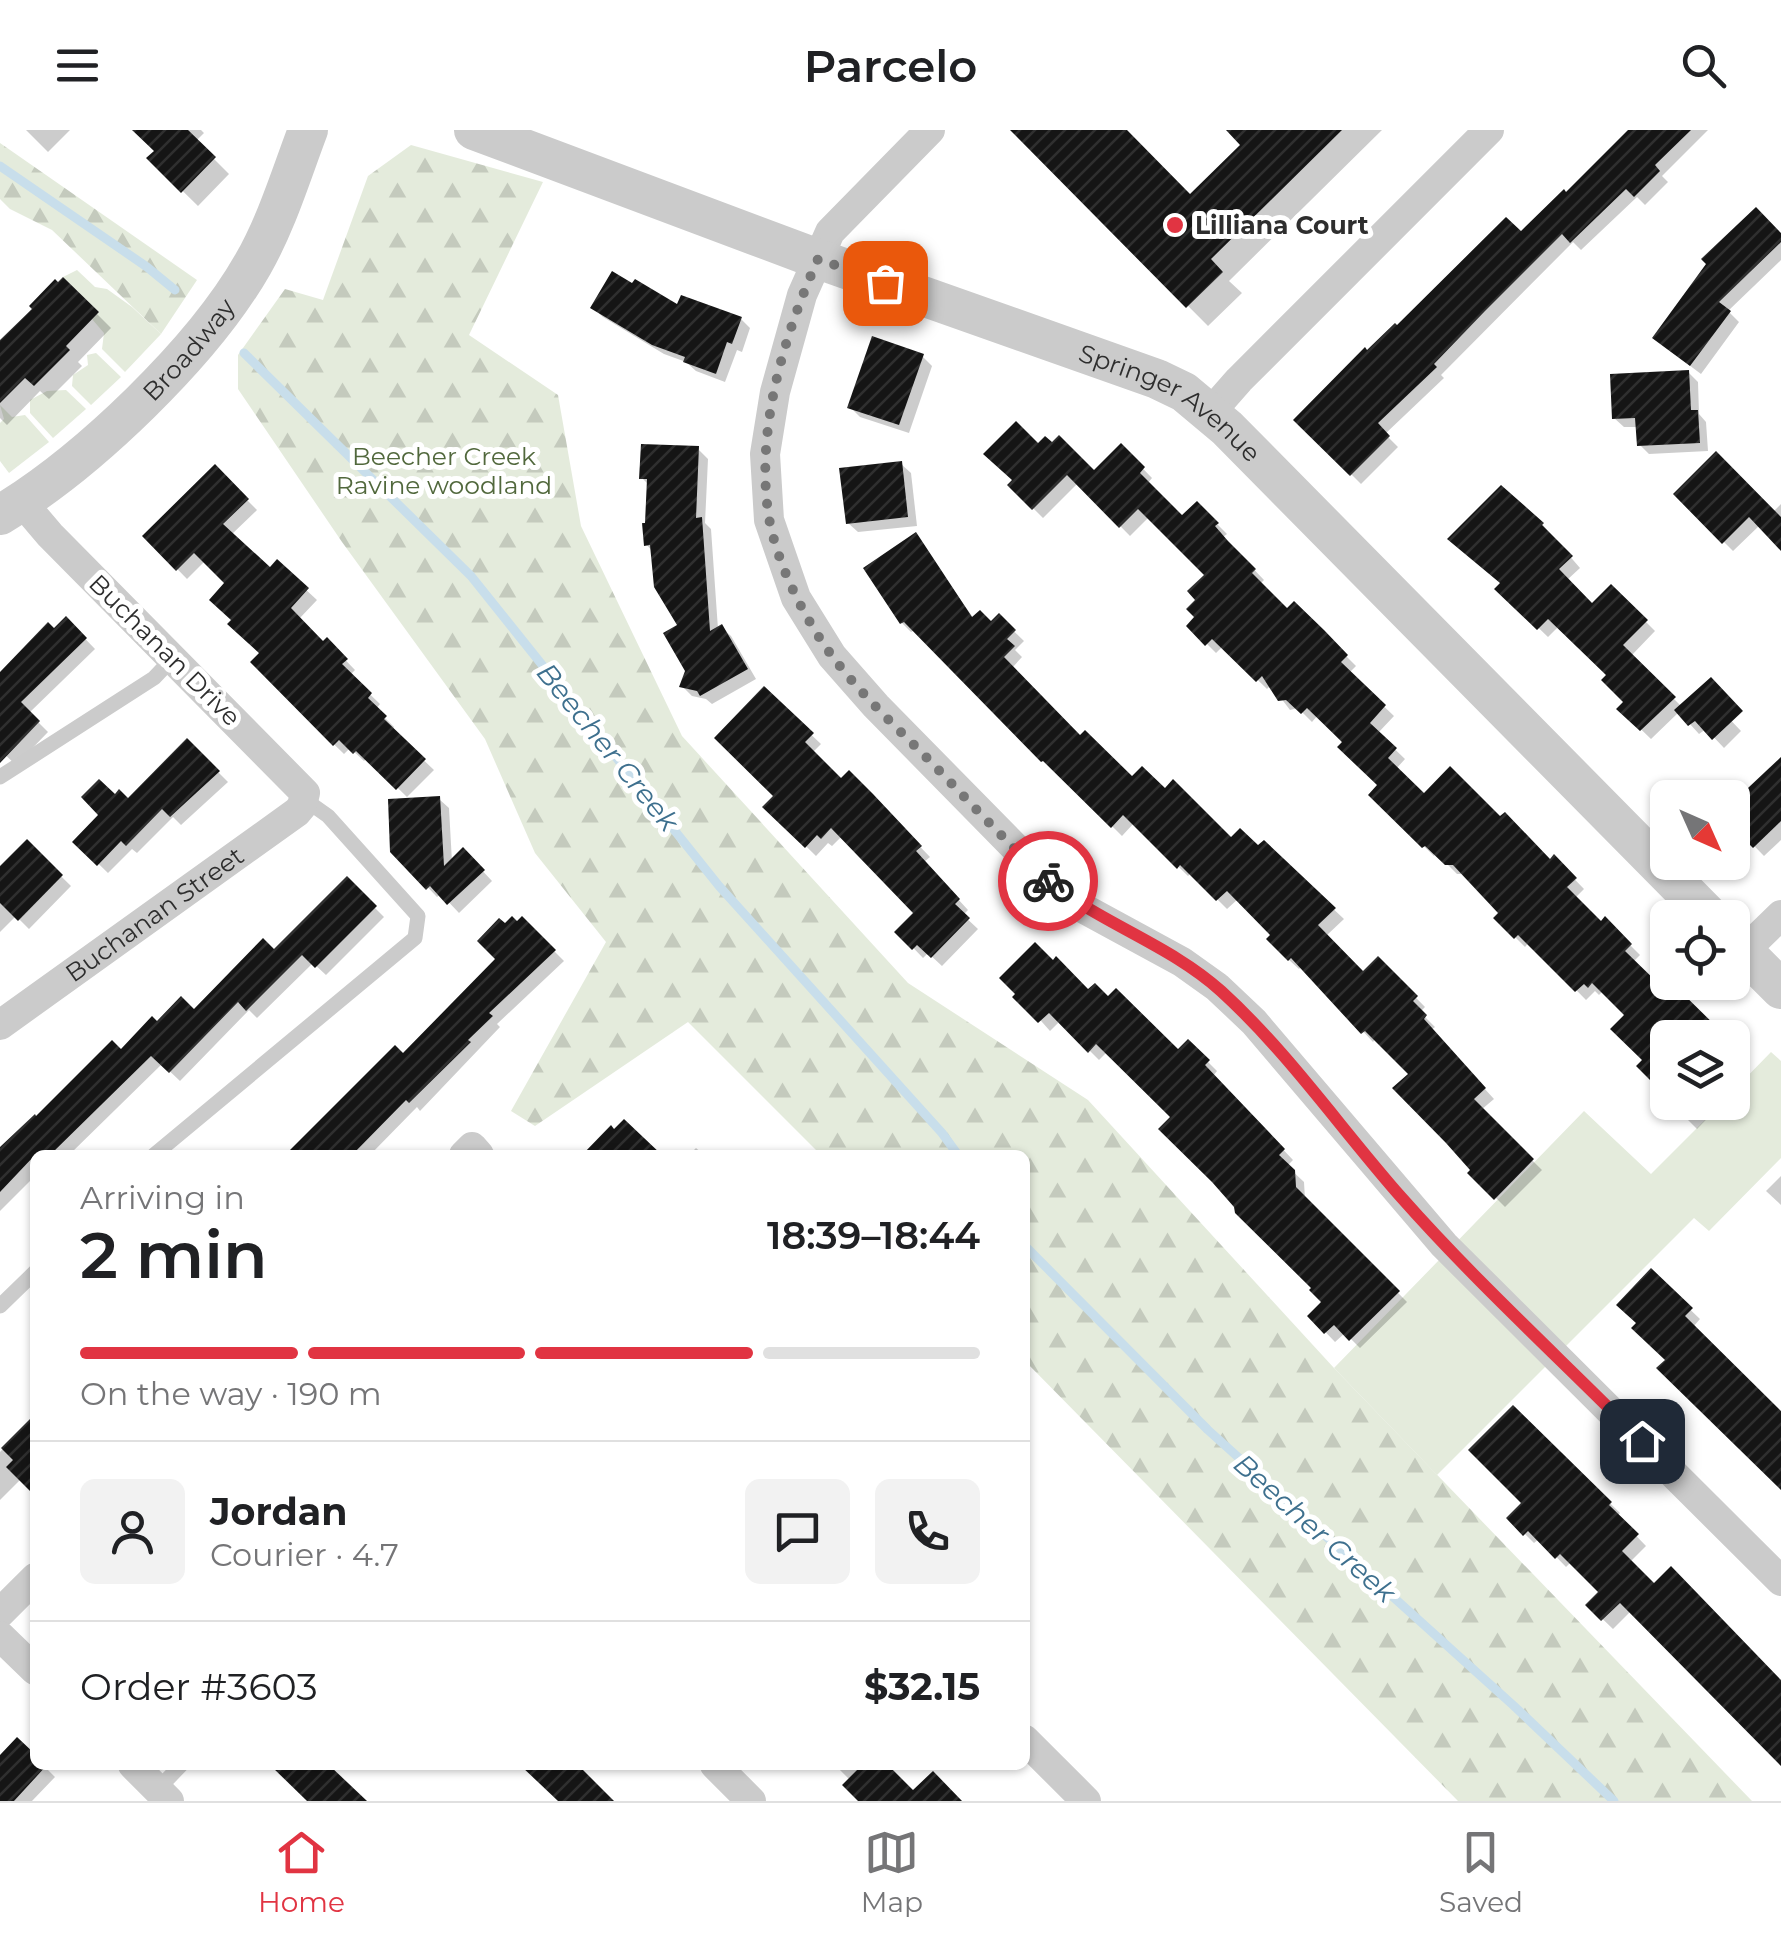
<!DOCTYPE html>
<html lang="en">
<head>
<meta charset="utf-8">
<style>
  body { margin:0; font-family:Montserrat,sans-serif; background:#f2f2f2; color:#202124; height:100vh; display:flex; flex-direction:column; font-size:38px; white-space:nowrap }
  * { box-sizing:border-box; margin:0 }
  p { font-size:32px; color:#757577 }
  .icon { flex:none; width:55px; height:55px; fill:none; stroke:currentColor; stroke-width:2; stroke-linecap:round; stroke-linejoin:round }
  .map { position:relative; flex:1; overflow:hidden }
  .side { position:absolute; left:30px; top:1020px; width:1000px; height:620px; display:flex; flex-direction:column; background:#fff; border-radius:15px; box-shadow:0 2px 8px #0004 }
  .side>* { flex:none }
  .needle { width:65px; rotate:135deg }
  .fabs { position:absolute; left:1650px; top:650px; display:grid; gap:20px }
  .fabs a { display:grid; place-items:center; width:100px; height:100px; border-radius:15px; background:#fff; box-shadow:0 2px 8px #0004; font-size:50px }
  .pin { position:absolute; display:grid; place-items:center; width:85px; height:85px; color:#fff; margin:-42px; border-radius:20px; box-shadow:0 5px 15px #0006 }
  .courier { position:absolute; display:grid; place-items:center; width:100px; height:100px; margin:-50px; border:8px solid #e13442; border-radius:50%; background:#fff; color:#222; box-shadow:0 2px 12px #0007 }
  .head em { font-style:normal; font-weight:600 }
  .head div { display:flex; flex-direction:column-reverse }
  .head { display:flex; align-items:center; justify-content:space-between; height:170px; padding:0 50px }
  h1 { font-size:65px; font-weight:600; line-height:75px }
  .bar { display:grid; grid-template-columns:repeat(4,1fr); gap:15px 10px; align-content:center; height:120px; padding:0 50px }
  .bar i { height:12px; border-radius:8px; background:#e0e0e0 }
  .bar .selected { background:#e13442 }
  .bar p { grid-column:span 4 }
  .line { display:flex; align-items:center; gap:25px; padding:0 50px; border-top:2px solid #e0e0e0 }
  .line div { flex:1 }
  .round { display:grid; place-items:center; flex:none; width:105px; height:105px; border-radius:15px; background:#f2f2f2 }
  header { display:flex; justify-content:space-between; align-items:center; height:130px; padding:0 50px; background:#fff; font-size:45px; font-weight:600 }
  .dock { display:flex; justify-content:space-around; align-items:center; height:140px; border-top:2px solid #e0e0e0; background:#fff; font-size:28px; color:#757577 }
  .dock a { display:grid; justify-items:center; gap:5px }
  .dock .selected { color:#e13442 }
  .map>svg:first-child { display:block }
  .grass { fill:#e4ebdc }
  .forest { fill:url(#forest-firs) }
  .shadow { fill:#0003 }
  .lines { fill:none; stroke-linecap:round; stroke-linejoin:round }
  .stream { stroke:#c8deeb; stroke-width:9 }
  .building { fill:url(#building-hatch) }
  .service { stroke:#cbcbcb; stroke-width:15 }
  .minor { stroke:#cbcbcb; stroke-width:30 }
  .tertiary { stroke:#cbcbcb; stroke-width:40 }
  .done { stroke:#777; stroke-width:10; stroke-dasharray:0 18 }
  .route { stroke:#e13442; stroke-width:12 }
  .poi-dot { fill:#e13442; stroke:#fff; stroke-width:4 }
  .labels { text-anchor:middle; dominant-baseline:central; stroke-width:10; stroke-linejoin:round; paint-order:stroke }
  .poi-label { font-size:25px; font-weight:bold; fill:#2e2e2e; stroke:#fff; text-anchor:start }
  .street-label { font-size:25px; fill:#2e2e2e; stroke:#fff }
  .park-label { font-size:25px; fill:#51683c; stroke:#fff }
  .water-label { font-size:28px; font-style:italic; fill:#3e708e; stroke:#fff }
</style>
</head>
<body>
<header><svg class="icon" aria-label="menu" viewBox="0 0 24 24"><path d="M4 6h16M4 12h16M4 18h16"/></svg>Parcelo<svg class="icon" aria-label="search" viewBox="0 0 24 24"><circle cx="10" cy="10" r="6"/><path d="M15 15l6 6"/></svg></header>
<div class="map">
<svg width="1781" height="1671" viewBox="0 0 1781 1671">
  <defs>
    <pattern id="forest-firs" width="22" height="20" patternUnits="userSpaceOnUse" patternTransform="scale(2.5)"><rect width="22" height="20" fill="#e4ebdc"/><path d="M5 1l3.5 6h-7zM16 11l3.5 6h-7z" fill="#c4cabd"/></pattern>
    <pattern id="building-hatch" width="6" height="6" patternUnits="userSpaceOnUse" patternTransform="scale(2.5)"><rect width="6" height="6" fill="#151515"/><path d="M-1 1l2-2M0 6l6-6M5 7l2-2" fill="none" stroke="#2f2f2f"/></pattern>
  </defs>
  <rect width="100%" height="100%" fill="#fff"/>
  <g class="grass">
    <polygon points="77,140 95,157 107,159 132,177 161,204 125,242 102,219 104,203 92,189 99,182 63,147"/>
    <polygon points="96,223 121,247 91,275 72,256 73,245 88,235 87,225"/>
    <polygon points="66,260 86,279 53,308 30,283 30,270 47,261"/>
    <polygon points="0,275 12,287 25,285 49,312 9,343 0,331 0,293 4,289"/>
    <polygon points="1771,922 1781,931 1781,1028 1709,1101 1694,1088 1437,1345 1334,1238 1584,981 1651,1044 1722,973 1732,972 1733,961"/>
  </g>
  <g class="forest">
    <polygon points="0,13 197,150 161,204 52,100 10,79 0,69"/>
    <polygon points="411,15 543,52 469,205 558,265 581,396 682,606 908,853 1088,970 1334,1238 1752,1671 1458,1671 1025,1231 1025,1025 821,1025 688,892 535,996 511,981 606,812 535,723 485,609 342,412 238,259 238,225 285,159 323,170 368,46"/>
  </g>
  <g class="shadow">
    <polygon points="26,0 70,0 48,22"/>
    <polygon points="135,0 201,0 204,3 196,11 229,44 198,76 149,28 157,21"/>
    <polygon points="1019,0 1124,0 1190,67 1244,15 1229,0 1382,0 1229,151 1242,163 1208,196 1016,3"/>
    <polygon points="1635,0 1708,0 1662,46 1668,52 1645,75 1637,67 1581,120 1573,112 1441,245 1444,248 1385,304 1398,317 1361,354 1297,290 1368,223 1521,105"/>
    <polygon points="1781,106 1781,130 1728,181 1739,192 1701,244 1665,217"/>
    <polygon points="63,150 111,198 78,232 82,236 49,269 40,261 7,295 0,288 0,214 55,153 58,155"/>
    <polygon points="593,178 679,178 741,189 750,198 742,222 737,220 725,252 696,241 686,232 664,224 603,187"/>
    <polygon points="922,226 932,236 909,303 860,287 850,277"/>
    <polygon points="1688,242 1698,252 1699,284 1706,292 1708,321 1649,324 1639,314 1638,297 1624,297 1614,288"/>
    <polygon points="1121,316 1152,348 1147,354 1182,389 1197,374 1227,404 1223,407 1264,450 1260,454 1287,481 1322,502 1356,536 1349,543 1394,586 1378,603 1405,629 1396,639 1424,667 1500,689 1550,732 1554,728 1584,759 1575,768 1601,794 1605,790 1640,825 1633,832 1668,908 1645,930 1627,885 1603,861 1599,865 1595,861 1586,870 1529,812 1525,817 1496,788 1502,783 1465,744 1457,744 1436,723 1434,726 1371,665 1380,656 1318,585 1312,592 1298,578 1290,580 1271,555 1267,559 1223,516 1216,523 1189,496 1198,487 1199,470 1207,445 1150,386 1130,406 1078,353 1043,388 1010,355 1038,317 1094,343"/>
    <polygon points="698,319 708,329 705,393 711,399 718,499 721,497 731,506 756,549 712,574 706,569 692,566 682,556 688,541 681,496 653,422 646,414 649,355 642,348"/>
    <polygon points="901,334 911,343 917,396 858,402 848,393"/>
    <polygon points="215,338 257,380 231,405 270,441 277,433 317,470 299,489 323,515 327,511 355,540 350,545 380,574 376,579 394,597 392,600 434,640 407,667 367,628 364,631 350,618 344,624 310,591 234,490 228,453 205,431 187,449 145,406"/>
    <polygon points="1676,364 1773,382 1781,374 1781,417 1760,395 1733,421"/>
    <polygon points="1542,394 1580,438 1567,450 1592,476 1611,457 1655,501 1631,526 1682,577 1701,559 1741,601 1724,618 1706,599 1699,604 1679,582 1651,609 1620,579 1627,572 1609,545 1559,496 1548,507 1498,459"/>
    <polygon points="916,406 974,489 991,494 999,487 1024,511 1015,520 1022,527 1012,538 1080,608 1132,650 1165,661 1231,710 1326,772 1344,789 1326,806 1363,845 1378,829 1425,877 1420,882 1435,897 1431,900 1494,969 1481,980 1542,1040 1505,1077 1471,1043 1473,1040 1412,944 1376,908 1373,912 1302,836 1299,839 1289,830 1273,805 1238,769 1227,779 1191,743 1188,746 1134,693 1122,706 915,500 911,502 902,493"/>
    <polygon points="66,489 95,519 29,583 48,602 16,635 0,620 0,543"/>
    <polygon points="764,560 821,614 812,623 841,652 849,643 930,727 924,732 968,780 963,785 978,799 942,836 928,823 923,828 898,802 917,783 842,706 832,716 828,713 816,726 766,677 776,666"/>
    <polygon points="187,611 228,652 181,695 173,687 137,723 132,719 108,743 76,712 115,668 128,671"/>
    <polygon points="1781,642 1781,710 1764,726 1732,693"/>
    <polygon points="439,669 449,678 452,732 463,720 492,751 459,783 441,764 437,767 393,721"/>
    <polygon points="27,713 71,756 29,799 16,786 0,802 0,740"/>
    <polygon points="347,750 384,787 326,845 313,833 257,888 249,880 180,951 162,934 69,1025 35,1025 35,1046 0,1081 0,1020 157,895 194,882 274,823"/>
    <polygon points="522,789 564,831 497,894 500,897 420,981 417,977 370,1025 321,1025 403,926 499,829 505,797 517,795"/>
    <polygon points="1003,848 1088,863 1178,923 1188,912 1217,941 1213,946 1293,1030 1287,1036 1304,1052 1305,1069 1407,1172 1360,1218 1345,1203 1335,1212 1310,1186 1324,1172 1314,1158 1236,1076 1174,987 1107,922 1099,930 1060,891 1050,901"/>
    <polygon points="1670,972 1723,972 1697,999"/>
    <polygon points="696,1018 704,1025 689,1025"/>
    <polygon points="1781,1046 1781,1075 1766,1061"/>
    <polygon points="1651,1142 1700,1189 1693,1197 1781,1287 1781,1357 1668,1230"/>
    <polygon points="1513,1278 1620,1383 1617,1386 1646,1416 1630,1432 1654,1456 1781,1550 1781,1633 1631,1481 1613,1499 1588,1475 1601,1462 1571,1432 1566,1437 1539,1409 1534,1413 1509,1388 1525,1373"/>
    <polygon points="35,1286 35,1362 21,1349 0,1370 0,1322"/>
    <polygon points="35,1627 35,1635 43,1635 55,1647 32,1671 0,1671"/>
    <polygon points="835,1635 886,1635 913,1663 959,1671 862,1671 850,1650"/>
  </g>
  <g class="lines">
    <g class="stream">
      <polyline points="0,36 147,137 175,160"/>
      <polyline points="244,223 471,446 719,756 942,1003 958,1025"/>
      <polyline points="1025,1116 1208,1300 1514,1576 1614,1671"/>
    </g>
  </g>
  <g class="building">
    <polygon points="132,0 188,0 216,27 181,63 146,28 154,21"/>
    <polygon points="1010,0 1127,0 1190,64 1240,15 1226,0 1342,0 1211,129 1223,142 1186,178"/>
    <polygon points="1628,0 1691,0 1655,35 1660,41 1634,67 1626,59 1570,113 1562,104 1485,181 1434,234 1437,237 1378,293 1390,306 1350,346 1293,290 1365,217 1367,220 1395,193 1397,195 1506,87 1521,101 1564,59 1566,62"/>
    <polygon points="1756,77 1781,103 1781,112 1719,172 1731,181 1690,236 1652,208 1706,134 1701,129"/>
    <polygon points="612,141 632,153 635,149 677,174 681,165 742,187 732,214 727,212 716,244 683,232 685,227 652,215 590,178"/>
    <polygon points="63,147 99,182 66,216 70,220 34,256 25,248 0,273 0,210 32,179 29,176 55,149 58,152"/>
    <polygon points="872,206 924,224 899,295 847,278"/>
    <polygon points="1689,240 1691,280 1698,280 1700,313 1637,316 1635,288 1612,289 1610,244"/>
    <polygon points="1016,291 1038,313 1045,306 1052,312 1059,305 1094,340 1121,313 1145,337 1140,343 1182,385 1197,371 1219,393 1215,396 1228,411 1256,439 1252,443 1287,478 1294,471 1324,500 1348,525 1341,532 1386,575 1370,593 1397,618 1388,628 1424,663 1450,636 1500,686 1505,682 1550,729 1554,724 1577,748 1567,757 1601,791 1605,786 1632,814 1625,821 1661,856 1668,849 1728,908 1668,908 1668,968 1636,936 1642,930 1610,899 1624,885 1592,853 1588,858 1584,854 1575,862 1518,805 1514,809 1493,788 1498,783 1453,735 1445,735 1425,716 1422,718 1368,665 1377,655 1337,617 1342,612 1307,578 1301,584 1286,570 1278,571 1262,546 1256,552 1212,509 1205,516 1186,496 1194,487 1186,479 1195,470 1187,461 1204,445 1138,379 1119,398 1067,345 1032,380 1007,355 1012,350 983,324"/>
    <polygon points="641,314 699,316 696,388 702,387 710,501 722,494 748,539 700,566 697,561 679,557 685,541 663,503 677,495 654,457 650,415 644,416 642,393 645,393 647,349 639,349"/>
    <polygon points="1716,321 1781,387 1781,421 1749,387 1722,414 1673,364"/>
    <polygon points="902,331 908,387 846,394 839,338"/>
    <polygon points="215,334 249,369 223,394 270,437 277,429 309,458 291,478 323,511 327,507 348,529 342,534 372,563 368,568 387,586 384,589 426,629 396,660 356,621 353,624 339,610 333,616 250,532 259,523 227,494 231,490 209,470 224,453 194,423 176,441 142,406"/>
    <polygon points="1501,355 1544,393 1542,395 1573,426 1559,439 1592,473 1611,454 1648,490 1623,515 1676,567 1640,601 1616,579 1623,572 1601,550 1606,545 1548,489 1537,500 1494,459 1500,453 1447,409"/>
    <polygon points="916,402 972,487 980,480 991,491 999,483 1016,500 1007,509 1015,516 1004,527 1080,605 1085,600 1132,646 1142,636 1165,658 1173,649 1231,707 1240,698 1258,715 1264,710 1336,778 1318,795 1363,841 1378,826 1418,866 1413,871 1427,885 1424,889 1486,958 1474,969 1534,1029 1494,1070 1467,1043 1470,1040 1446,1013 1392,958 1408,944 1365,901 1361,904 1291,828 1288,831 1266,809 1270,805 1227,761 1216,771 1180,735 1177,739 1123,685 1111,698 1043,631 1041,632 904,492 900,494 863,438"/>
    <polygon points="66,486 87,508 21,572 40,591 0,633 0,542 48,492 54,498"/>
    <polygon points="1711,547 1743,581 1712,610 1695,591 1688,596 1674,580"/>
    <polygon points="764,556 814,603 805,612 841,648 849,640 873,664 922,716 916,721 960,769 955,774 970,788 931,828 917,815 912,820 894,802 913,783 831,698 821,709 817,705 805,718 762,677 773,666 714,608"/>
    <polygon points="187,608 220,641 170,687 162,679 126,716 121,711 97,736 72,712 98,685 81,667 99,649 115,664 119,659 128,668"/>
    <polygon points="1781,627 1781,691 1753,718 1732,697 1732,673"/>
    <polygon points="440,666 444,736 463,717 485,740 447,775 430,756 426,760 390,722 388,669"/>
    <polygon points="27,709 63,745 18,791 0,773 0,736"/>
    <polygon points="347,746 377,776 315,838 302,825 246,881 238,872 169,943 151,926 50,1025 35,1025 0,1062 0,1017 35,984 36,986 112,910 121,919 152,886 157,891 181,866 194,879 263,808 274,819"/>
    <polygon points="512,786 517,791 522,786 556,820 489,883 493,886 468,910 471,912 409,973 406,970 352,1025 285,1025 395,915 403,923 495,829 477,811 499,788 505,793"/>
    <polygon points="1035,812 1053,830 1056,826 1088,859 1095,853 1108,866 1116,858 1178,919 1188,909 1210,930 1205,935 1285,1019 1279,1025 1295,1040 1296,1057 1400,1161 1349,1211 1334,1195 1324,1204 1307,1186 1321,1172 1309,1160 1311,1158 1235,1083 1234,1077 1212,1052 1158,999 1170,987 1096,914 1088,923 1049,883 1038,893 1012,867 1015,864 999,848"/>
    <polygon points="624,989 662,1025 582,1025 611,995 614,999"/>
    <polygon points="1651,1138 1693,1178 1685,1186 1781,1281 1781,1360 1656,1238 1665,1230 1631,1198 1636,1193 1616,1175"/>
    <polygon points="1513,1275 1612,1372 1609,1375 1639,1404 1622,1421 1654,1453 1671,1436 1781,1550 1781,1636 1620,1473 1601,1491 1585,1475 1598,1462 1560,1424 1555,1429 1528,1401 1523,1406 1506,1388 1521,1373 1468,1320"/>
    <polygon points="35,1284 35,1366 6,1337 13,1330 1,1318"/>
    <polygon points="17,1607 35,1624 35,1635 47,1635 14,1671 0,1671 0,1625"/>
    <polygon points="270,1635 329,1635 367,1671 307,1671"/>
    <polygon points="520,1635 578,1635 614,1671 558,1671"/>
    <polygon points="862,1635 888,1635 913,1660 933,1641 962,1671 858,1671 842,1655"/>
  </g>
  <g class="lines">
    <g class="service">
      <polyline points="0,647 154,548 173,528"/>
      <polyline points="154,1025 415,808 418,786 328,686 304,669"/>
      <polyline points="0,1176 35,1142"/>
      <polyline points="158,1659 181,1635"/>
    </g>
    <g class="minor">
      <polyline points="930,0 830,102 802,165 775,262 765,324 769,390 796,468 832,526 876,576 1046,749 1079,776 1182,832 1217,857 1254,892 1444,1115 1781,1451"/>
      <polyline points="1210,283 1239,250 1489,0"/>
      <polyline points="1744,821 1781,785"/>
      <path id="s1" d="M0,895L297,682L302,676L305,663L50,405L22,372"/>
      <polyline points="464,1025 472,1017 479,1025"/>
      <polyline points="0,1483 35,1448"/>
      <polyline points="0,1506 35,1540"/>
      <polyline points="1025,1610 1086,1671"/>
      <polyline points="133,1635 169,1671"/>
      <polyline points="715,1635 751,1671"/>
    </g>
    <g class="tertiary">
      <path id="s2" d="M474,0L818,129L1157,249L1184,262L1227,298L1711,788"/>
      <path id="s3" d="M0,385C87,333 203,222 253,134C277,92 291,45 308,0"/>
      <polyline points="1732,810 1781,859"/>
    </g>
  </g>
  <g class="lines">
    <path class="done" d="M885,153L818,129C783,207 755,303 769,388C777,434 804,488 832,526C859,562 893,594 925,626C966,668 1005,711 1048,751"/>
    <path class="route" d="M1048,751C1102,794 1170,815 1221,861C1289,923 1341,999 1401,1067C1477,1153 1562,1230 1642,1311"/>
  </g>
  <circle class="poi-dot" cx="1175" cy="95" r="10"/>
  <g class="labels">
    <g class="poi-label">
      <text x="1195" y="95">Lilliana Court</text>
    </g>
    <g class="street-label">
      <text stroke="none"><textPath href="#s3" startOffset="252">Broadway</textPath></text>
      <text stroke="none"><textPath href="#s2" startOffset="750">Springer Avenue</textPath></text>
      <text transform="translate(165 520) rotate(45)">Buchanan Drive</text>
      <text stroke="none"><textPath href="#s1" startOffset="190">Buchanan Street</textPath></text>
    </g>
    <g class="park-label">
      <text x="444" y="326">Beecher Creek<tspan x="444" dy="29">Ravine woodland</tspan></text>
    </g>
    <g class="water-label">
      <text transform="translate(608 617) rotate(51)">Beecher Creek</text>
      <text transform="translate(1315 1398) rotate(42)">Beecher Creek</text>
    </g>
  </g>
</svg>
<div class="fabs">
<a><svg class="needle" viewBox="-14 -14 28 28"><path d="M0-13l5 13h-10z" fill="#e53935"/><path d="M0 13l5-13h-10z" fill="#757577"/></svg></a>
<a><svg class="icon" aria-label="locate" viewBox="0 0 24 24"><circle cx="12" cy="12" r="6"/><path d="M12 2v4M12 18v4M2 12h4M18 12h4"/></svg></a>
<a><svg class="icon" aria-label="layers" viewBox="0 0 24 24"><path d="M12 4l9 5-9 5-9-5zM3 14l9 5 9-5"/></svg></a>
</div>
<div class="pin" style="left:885px;top:153px;background:#ea580c"><svg class="icon" aria-label="bag" viewBox="0 0 24 24"><path d="M5 8h14l-1 12H6zM9 8a3 3 0 0 1 6 0"/></svg></div>
<div class="pin" style="left:1642px;top:1311px;background:#1f2937"><svg class="icon" aria-label="home" viewBox="0 0 24 24"><path d="M3 11l9-7 9 7M6 9v11h12V9"/></svg></div>
<div class="courier" style="left:1048px;top:751px"><svg class="icon" aria-label="bike" viewBox="0 0 24 24"><circle cx="6" cy="16" r="4"/><circle cx="18" cy="16" r="4"/><path d="M6 16l4-8h5l3 8M10 8l3 8H6M13 5h3"/></svg></div>
<section class="side">
<div class="head"><div><h1>2 min</h1><p>Arriving in</p></div><em>18:39–18:44</em></div>
<div class="bar"><i class="selected"></i><i class="selected"></i><i class="selected"></i><i></i><p>On the way · 190 m</p></div>
<div class="line" style="height:180px"><a class="round"><svg class="icon" aria-label="person" viewBox="0 0 24 24"><circle cx="12" cy="8" r="4"/><path d="M4 21q1-7 8-7t8 7"/></svg></a><div><b>Jordan</b><p>Courier · 4.7</p></div><a class="round"><svg class="icon" aria-label="chat" viewBox="0 0 24 24"><path d="M4 5h16v11H9l-5 4z"/></svg></a><a class="round"><svg class="icon" aria-label="phone" viewBox="0 0 24 24"><path d="M5 4h4l2 5-3 2q2 4 5 5l2-3 5 2v4C11 20 4 13 5 4z"/></svg></a></div>
<div class="line" style="height:130px"><div>Order #3603</div><b>$32.15</b></div>
</section>
</div>
<nav class="dock">
<a class="selected"><svg class="icon" aria-label="home" viewBox="0 0 24 24"><path d="M3 11l9-7 9 7M6 9v11h12V9"/></svg>Home</a>
<a><svg class="icon" aria-label="map" viewBox="0 0 24 24"><path d="M3 6l6-2 6 2 6-2v14l-6 2-6-2-6 2zM9 4v14M15 6v14"/></svg>Map</a>
<a><svg class="icon" aria-label="saved" viewBox="0 0 24 24"><path d="M7 4h10v16l-5-4-5 4z"/></svg>Saved</a>
</nav>
</body>
</html>
